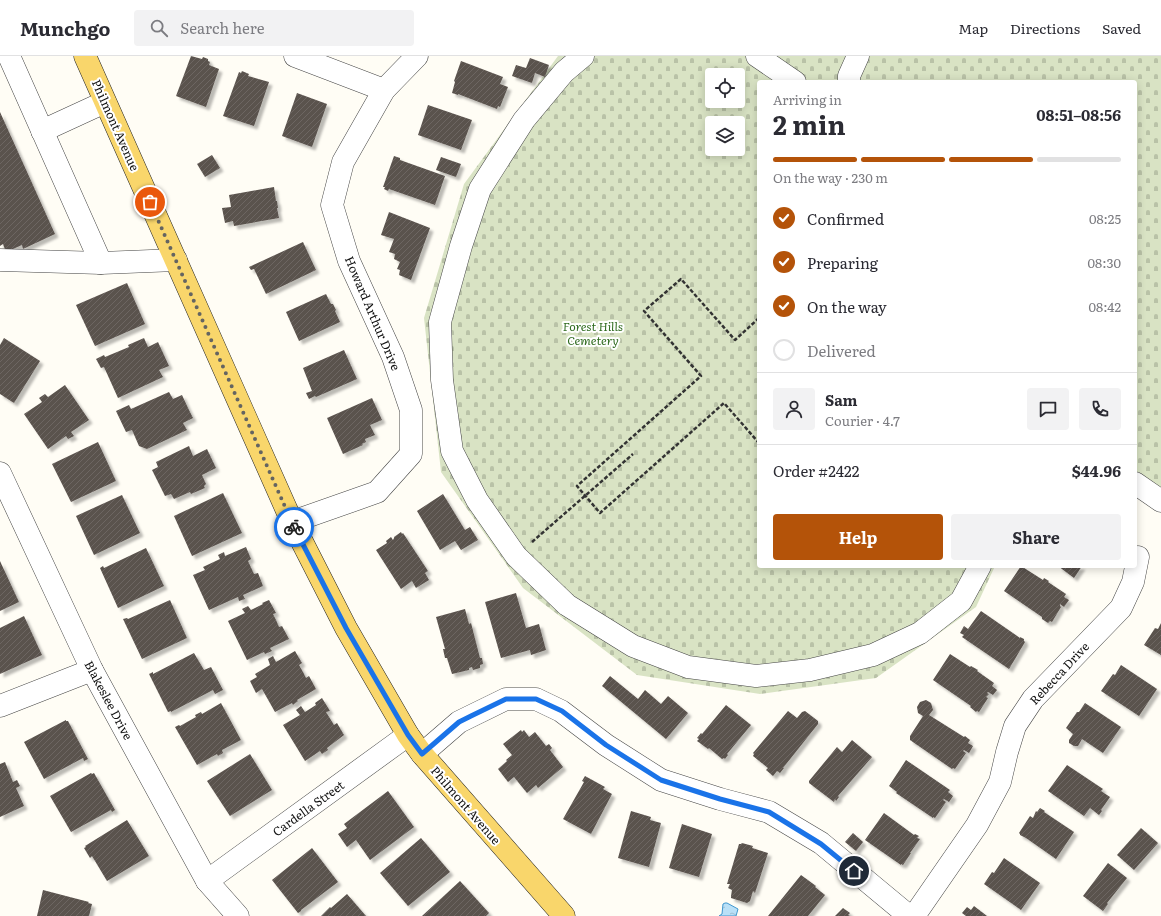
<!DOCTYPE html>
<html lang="en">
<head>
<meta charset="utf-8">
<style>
  body { margin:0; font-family:Literata,serif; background:#f2f2f3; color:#2b2b33; height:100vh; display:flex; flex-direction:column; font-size:15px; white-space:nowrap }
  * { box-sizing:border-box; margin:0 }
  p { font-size:13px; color:#7c7c81 }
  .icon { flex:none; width:22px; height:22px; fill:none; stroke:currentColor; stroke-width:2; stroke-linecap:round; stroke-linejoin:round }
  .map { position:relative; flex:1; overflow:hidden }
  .details { position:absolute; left:757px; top:24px; width:380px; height:488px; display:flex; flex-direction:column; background:#fff; border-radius:4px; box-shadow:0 2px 10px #0003 }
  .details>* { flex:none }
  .buttons { position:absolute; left:705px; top:12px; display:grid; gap:8px }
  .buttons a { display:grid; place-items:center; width:40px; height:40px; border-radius:4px; background:#fff; box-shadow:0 2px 10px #0003; font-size:20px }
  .pin { position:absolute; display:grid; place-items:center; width:34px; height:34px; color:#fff; margin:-17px; border:2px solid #fff; border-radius:50%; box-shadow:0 1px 4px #0007 }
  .courier { position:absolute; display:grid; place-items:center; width:40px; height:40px; margin:-20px; border:3px solid #1a73e8; border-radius:50%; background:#fff; color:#222; box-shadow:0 1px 5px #0007 }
  .summary em { font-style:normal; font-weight:700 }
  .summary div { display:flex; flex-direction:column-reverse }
  .summary { display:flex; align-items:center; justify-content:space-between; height:68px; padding:0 16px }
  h1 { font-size:26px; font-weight:700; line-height:30px }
  .bar { display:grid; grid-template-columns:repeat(4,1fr); gap:6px 4px; align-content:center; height:48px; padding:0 16px }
  .bar i { height:5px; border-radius:3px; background:#e1e1e2 }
  .bar .current { background:#b45309 }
  .bar p { grid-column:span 4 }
  .line { display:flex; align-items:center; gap:10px; padding:0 16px; border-top:1px solid #e1e1e2 }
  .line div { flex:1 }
  .round { display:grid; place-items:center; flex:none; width:42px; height:42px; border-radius:4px; background:#f2f2f3 }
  ol { padding:0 16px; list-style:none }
  li { display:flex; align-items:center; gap:12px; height:44px }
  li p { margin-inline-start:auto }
  li .icon { padding:4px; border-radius:50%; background:#b45309; color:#fff; stroke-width:4 }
  li:last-child { color:#7c7c81 }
  li i { width:22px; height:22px; border:2px solid #e1e1e2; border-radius:50% }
  .button { display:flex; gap:8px; margin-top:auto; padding:8px 16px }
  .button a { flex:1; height:46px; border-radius:4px; background:#b45309; color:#fff; font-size:16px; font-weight:700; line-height:46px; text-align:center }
  .button a+a { background:#f2f2f3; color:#2b2b33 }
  header { display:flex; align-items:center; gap:24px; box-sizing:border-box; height:56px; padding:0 20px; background:#fff; border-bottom:1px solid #e1e1e2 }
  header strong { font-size:19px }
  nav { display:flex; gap:22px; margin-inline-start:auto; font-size:14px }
  .search { width:280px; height:36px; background:#f2f2f3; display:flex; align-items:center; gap:10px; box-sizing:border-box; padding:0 14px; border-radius:4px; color:#7c7c81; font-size:15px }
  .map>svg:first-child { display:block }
  .cemetery { fill:url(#cemetery-stones); fill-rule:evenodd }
  .water { fill:url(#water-ripples); stroke:#3f96cf }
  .building { fill:url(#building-hatch); filter:url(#shadow) }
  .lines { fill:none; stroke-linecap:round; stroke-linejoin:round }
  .minor-casing { stroke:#444; stroke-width:23 }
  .major-casing { stroke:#222; stroke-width:23 }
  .path { stroke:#333; stroke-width:2.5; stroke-dasharray:4 2; stroke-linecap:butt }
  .minor { stroke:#fff; stroke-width:22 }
  .major { stroke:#f9d66b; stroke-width:22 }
  .done { stroke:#646461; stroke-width:4; stroke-dasharray:0 7.2 }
  .route { stroke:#1a73e8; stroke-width:5 }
  .labels { text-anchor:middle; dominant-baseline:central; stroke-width:4; stroke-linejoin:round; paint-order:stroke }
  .street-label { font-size:12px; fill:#111; stroke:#fff }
  .park-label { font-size:12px; font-style:italic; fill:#2f6b1f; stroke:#fff }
</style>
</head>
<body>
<header>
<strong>Munchgo</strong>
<div class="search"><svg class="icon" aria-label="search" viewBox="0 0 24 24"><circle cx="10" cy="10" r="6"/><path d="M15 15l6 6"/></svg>Search here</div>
<nav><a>Map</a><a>Directions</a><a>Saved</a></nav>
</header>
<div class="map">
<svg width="1161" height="860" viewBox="0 0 1161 860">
  <defs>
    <pattern id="cemetery-stones" width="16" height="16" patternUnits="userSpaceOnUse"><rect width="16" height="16" fill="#d9e3c4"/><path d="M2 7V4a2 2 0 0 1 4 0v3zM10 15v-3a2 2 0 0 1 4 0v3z" fill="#b9c2a7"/></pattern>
    <pattern id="water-ripples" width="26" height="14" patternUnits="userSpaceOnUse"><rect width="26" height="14" fill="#b9e0f7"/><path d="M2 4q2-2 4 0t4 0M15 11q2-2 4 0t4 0" fill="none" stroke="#9ebfd3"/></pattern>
    <pattern id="building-hatch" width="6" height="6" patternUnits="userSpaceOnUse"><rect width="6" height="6" fill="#5a524d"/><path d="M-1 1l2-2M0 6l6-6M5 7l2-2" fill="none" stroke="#6d6662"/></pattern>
    <filter id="shadow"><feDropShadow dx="3.5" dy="3.5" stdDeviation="1" flood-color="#0004"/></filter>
  </defs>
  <rect width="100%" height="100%" fill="#fffdf5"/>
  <path class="cemetery" d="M558,0H1161V443L1135,427V26H759V510H995L976,551L876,622L760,638L637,619L523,532L441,416L424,262L464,128ZM712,19H738V45H712ZM712,67H738V93H712Z"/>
  <polygon class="water" points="725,847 727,847 738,853 736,860 719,860 722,858 723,848"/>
  <g class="building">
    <polygon points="191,0 202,3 203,1 208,3 208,5 210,6 209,9 219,13 206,51 176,40"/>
    <polygon points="530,2 549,9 545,21 535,17 532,27 512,20 516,9 526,12"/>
    <polygon points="461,5 503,21 500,28 508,31 500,51 498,50 497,53 458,38 458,39 452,37 455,26 454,25"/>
    <polygon points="242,15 249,18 248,20 269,26 254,70 223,60 239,16 241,17"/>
    <polygon points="297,37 327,48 312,91 282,80"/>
    <polygon points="428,49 472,64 461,94 418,79"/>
    <polygon points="0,56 55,178 23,193 22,189 6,196 3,188 0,190"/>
    <polygon points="212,99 220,112 205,121 197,108"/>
    <polygon points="394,100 400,102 400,104 445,120 435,149 389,133 388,135 384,133 385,131 383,131"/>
    <polygon points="441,101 461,108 456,121 436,114"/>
    <polygon points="274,131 276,145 277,145 278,152 277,152 279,162 234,170 233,165 225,167 222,152 231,151 229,139"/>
    <polygon points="389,156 430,172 411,224 399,219 400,214 397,213 400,206 394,203 395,198 389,196 394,183 381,179"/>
    <polygon points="303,186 316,214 266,238 254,213 251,214 249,211"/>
    <polygon points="127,227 145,268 95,290 76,249"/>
    <polygon points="326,238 331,248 333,248 336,254 335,255 340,266 299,285 286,256"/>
    <polygon points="4,282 40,305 14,347 0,338 0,289"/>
    <polygon points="144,282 148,291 158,286 169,310 159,314 163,321 118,342 104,311 101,312 96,303 104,299 105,301 129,291 128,289"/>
    <polygon points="344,294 357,323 316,341 315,340 309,343 306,337 312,335 303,312"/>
    <polygon points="65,329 89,364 71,376 74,380 68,383 66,380 48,393 24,358 42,346 39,342 45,338 48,341"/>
    <polygon points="169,336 173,343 182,339 188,352 193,362 183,367 187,374 147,393 139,390 132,374 126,376 116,355 129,349 131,353"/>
    <polygon points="372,342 382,364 370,369 375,379 365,383 366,386 362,388 363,389 343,398 327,362"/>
    <polygon points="98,386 116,425 71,446 52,408"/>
    <polygon points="189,390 193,400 207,393 216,412 202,419 206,428 204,430 205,432 191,438 190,436 174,443 171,438 165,440 152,414 158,411 156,406"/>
    <polygon points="223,437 242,477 192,500 174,460"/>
    <polygon points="443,438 465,474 470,471 478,484 461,494 455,485 440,494 417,455"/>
    <polygon points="122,439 140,477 94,499 76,460"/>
    <polygon points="401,476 402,478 403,477 428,515 425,517 429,524 416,532 412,525 401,533 376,494 387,487 386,485 391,481 393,484 394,482 394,481"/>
    <polygon points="246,491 251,503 248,505 254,518 258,517 263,530 243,539 245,543 239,545 238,541 209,554 193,519 205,514 203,511 220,503 218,499 224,496 225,500"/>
    <polygon points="146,492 164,530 118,552 100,512 103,510 104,512"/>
    <polygon points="0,505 19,546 0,555"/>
    <polygon points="1021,510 1043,524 1044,522 1049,525 1048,526 1066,538 1064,541 1069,544 1064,551 1060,548 1060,550 1061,551 1052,566 1050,565 1048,567 1042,563 1042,561 1004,535"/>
    <polygon points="1058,510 1082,510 1074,522"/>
    <polygon points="516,537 526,572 539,568 546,594 531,599 530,594 501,602 485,546"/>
    <polygon points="170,544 187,582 142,603 123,563 127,562 128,563"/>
    <polygon points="269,544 276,557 273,558 276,564 279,571 282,570 289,583 270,592 272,595 265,598 264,596 247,604 228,565 245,557 242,553 248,550 251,554 263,548 262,547"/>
    <polygon points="465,553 469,568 471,567 480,602 482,602 483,608 480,609 480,612 473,614 472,611 469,612 469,614 452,618 447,602 445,602 443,593 445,593 436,561"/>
    <polygon points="981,555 1020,582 1020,581 1024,583 1024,585 1025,586 1009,613 962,581 964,579 960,577 964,570 968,573"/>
    <polygon points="24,560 42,599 0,618 0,572"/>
    <polygon points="1161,567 1161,599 1144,589 1155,572 1158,573"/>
    <polygon points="295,595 302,607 299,609 303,616 306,622 309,620 316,633 297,644 298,645 293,649 292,647 275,656 262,633 256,637 250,625 257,621 255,618 270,609 268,603 273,600 276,606"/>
    <polygon points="194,597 204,614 211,611 223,634 215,638 213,634 171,656 171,655 168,656 149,618 153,616 153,618"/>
    <polygon points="950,598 970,611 971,610 978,614 977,615 994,627 992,630 997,634 993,639 988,636 987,637 989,638 986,641 988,642 979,656 977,655 976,656 970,651 971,650 933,624"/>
    <polygon points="1121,609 1157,633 1139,660 1101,635 1113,618 1115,619"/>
    <polygon points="610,620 638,643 645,634 661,648 668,640 688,657 666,683 602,630"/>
    <polygon points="322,642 330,655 326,656 334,669 337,667 344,679 327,692 328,694 322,698 320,695 305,705 283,669 300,659 296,654 301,650 305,656 316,649 315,647"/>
    <polygon points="926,644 931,647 933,654 929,659 964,681 965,680 970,684 968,687 973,690 969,697 964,694 963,695 966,697 955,713 953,712 952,713 910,684 910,680 923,660 918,657 917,651 920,646"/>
    <polygon points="221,647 241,684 222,694 223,697 218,700 217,698 197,709 175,671 179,669 180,670 196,661 195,659 201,656 202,658"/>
    <polygon points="1085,647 1121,671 1103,697 1082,683 1078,690 1074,690 1069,687 1069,684 1073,678 1066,672 1077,656 1079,656"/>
    <polygon points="726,649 751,669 727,698 728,699 725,703 724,702 722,703 709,692 708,693 697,685 699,683 697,682 701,677 702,678"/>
    <polygon points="788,655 797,662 802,656 805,655 818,665 818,668 783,712 784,712 780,717 777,715 773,720 766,714 768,712 753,700 754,698 753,697"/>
    <polygon points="66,664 66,665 68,665 88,703 84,705 83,702 44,723 24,686"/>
    <polygon points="521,674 522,676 524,674 529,681 535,676 546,690 549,688 552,692 550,694 563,711 538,732 536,729 527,737 514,721 508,726 498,713 507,705 506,704 512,699 503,688"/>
    <polygon points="852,684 872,701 838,740 839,741 836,745 835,743 834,746 809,727 809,725 837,691 842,696"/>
    <polygon points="250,698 272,734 230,760 207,725"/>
    <polygon points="906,704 950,734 948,736 953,740 949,746 944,743 943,744 946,746 935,762 933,761 933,762 896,737 897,736 889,730"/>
    <polygon points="5,706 13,726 17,724 20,730 16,732 24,750 0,761 0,708"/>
    <polygon points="1067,709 1103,733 1101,735 1110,741 1101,754 1102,755 1099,759 1090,752 1084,760 1048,735"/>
    <polygon points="91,717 92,718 94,717 115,754 112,756 111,754 71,776 50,740"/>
    <polygon points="585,720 605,731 603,733 612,738 591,778 563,763 584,726 582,725"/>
    <polygon points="388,735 414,771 370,804 356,784 347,791 338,778 347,772 344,768"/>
    <polygon points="1040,752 1045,755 1044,756 1074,776 1056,803 1026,782 1020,779 1020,778 1019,777 1030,760 1033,762 1036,755 1037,756"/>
    <polygon points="631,755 651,761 650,764 661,767 649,811 618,802"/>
    <polygon points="884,757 914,779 915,778 919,780 917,782 920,783 910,797 911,797 903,809 901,808 901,809 865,784"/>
    <polygon points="127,764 149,800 107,825 92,800 90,802 84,792 86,791 85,790"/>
    <polygon points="682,768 712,778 699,821 669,812"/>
    <polygon points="1141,772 1158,787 1134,814 1117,799"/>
    <polygon points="853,777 863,786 856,795 845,786"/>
    <polygon points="421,782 450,816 408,850 380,817"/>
    <polygon points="742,787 753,790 752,792 768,797 755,837 753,835 750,845 747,847 731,842 731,840 732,834 728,832 730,828 727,828 739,788 741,788"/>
    <polygon points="312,792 338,826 301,854 301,855 298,857 272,824"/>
    <polygon points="1004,802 1040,827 1021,854 984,828 992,816 994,817"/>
    <polygon points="1108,807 1127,822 1107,847 1108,848 1103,855 1083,840"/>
    <polygon points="801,819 816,830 815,831 825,839 808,860 768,860"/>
    <polygon points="460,825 489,857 486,860 422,860"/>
    <polygon points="43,834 89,846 88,847 92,848 89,860 37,860"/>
    <polygon points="347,838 366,860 321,860 330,851 331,852"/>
    <polygon points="974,850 987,860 966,860 962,857 967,851 971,854"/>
    <polygon points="843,852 850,857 848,859 850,860 835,860"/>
  </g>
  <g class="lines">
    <g class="minor-casing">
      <g id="minor">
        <polyline points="9,0 101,207 176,204"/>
        <polyline points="295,0 384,34"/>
        <polyline points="583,0 564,16 524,64 480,133 461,190 440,266 442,324 452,395 477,444 516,500 567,549 633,590 688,611 756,620 810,614 873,599 920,577 961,545 980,510"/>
        <polyline points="757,0 795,26"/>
        <polyline points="849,26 849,20 858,0"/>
        <polyline points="42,75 105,46"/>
        <polyline points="0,204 101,207"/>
        <polyline points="0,417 92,614 207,825 238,860"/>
        <polyline points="1135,427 1161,445"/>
        <polyline points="292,466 377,436 411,398 411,354 393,301 349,205 332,149 343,106 384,34 417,0"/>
        <polyline points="0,650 92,614"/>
        <polyline points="422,698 459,666 506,643 536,643 561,655 606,689 661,724 720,743 769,756 821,787 909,860"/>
        <polyline points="207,825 408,679"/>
        <polyline points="914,860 977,769 1000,726 1007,696 1015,670 1033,643 1121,552 1133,526 1138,501"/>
      </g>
    </g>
    <g class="major-casing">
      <polyline id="major" points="85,0 292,466 346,572 408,679 422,698 564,860"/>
    </g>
    <g class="path">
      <polyline points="759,262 735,284 681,223 644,255 701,320 577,430 600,457 724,347 759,387"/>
      <polyline points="532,486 633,398"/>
    </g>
    <use href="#minor" class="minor"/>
    <use href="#major" class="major"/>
  </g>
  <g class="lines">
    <polyline class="done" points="150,146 294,471"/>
    <polyline class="route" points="294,471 346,572 408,679 422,698 459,666 471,660 506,643 536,643 562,655 606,689 661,724 720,743 769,756 821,788 854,815"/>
  </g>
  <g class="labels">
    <g class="street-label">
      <text transform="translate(116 69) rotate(66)">Philmont Avenue</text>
      <text transform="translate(373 257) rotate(67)">Howard Arthur Drive</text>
      <text transform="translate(1059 617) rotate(-47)">Rebecca Drive</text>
      <text transform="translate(109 644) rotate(62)">Blakeslee Drive</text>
      <text transform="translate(466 749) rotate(49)">Philmont Avenue</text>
      <text transform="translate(308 752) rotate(-36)">Cardella Street</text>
    </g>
    <g class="park-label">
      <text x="593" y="270">Forest Hills<tspan x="593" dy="14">Cemetery</tspan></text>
    </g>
  </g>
</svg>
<div class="buttons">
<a><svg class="icon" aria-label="locate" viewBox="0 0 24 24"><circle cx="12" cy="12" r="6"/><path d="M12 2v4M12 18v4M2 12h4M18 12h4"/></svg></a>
<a><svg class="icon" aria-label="layers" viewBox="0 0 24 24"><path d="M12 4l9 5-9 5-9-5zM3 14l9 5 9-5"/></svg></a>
</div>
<div class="pin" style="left:150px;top:146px;background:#ea580c"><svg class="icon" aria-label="bag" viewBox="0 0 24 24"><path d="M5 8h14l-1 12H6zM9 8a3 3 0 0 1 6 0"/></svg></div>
<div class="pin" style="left:854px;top:815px;background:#1f2937"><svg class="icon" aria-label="home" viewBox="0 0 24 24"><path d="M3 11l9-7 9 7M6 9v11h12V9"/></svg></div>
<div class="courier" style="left:294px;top:471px"><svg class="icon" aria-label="bike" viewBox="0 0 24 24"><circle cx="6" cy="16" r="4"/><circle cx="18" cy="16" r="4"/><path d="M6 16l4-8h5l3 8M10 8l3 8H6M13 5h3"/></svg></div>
<section class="details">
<div class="summary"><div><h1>2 min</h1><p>Arriving in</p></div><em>08:51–08:56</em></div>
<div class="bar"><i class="current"></i><i class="current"></i><i class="current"></i><i></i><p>On the way · 230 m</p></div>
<ol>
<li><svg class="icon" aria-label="check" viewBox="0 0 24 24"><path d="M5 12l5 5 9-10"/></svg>Confirmed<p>08:25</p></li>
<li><svg class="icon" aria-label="check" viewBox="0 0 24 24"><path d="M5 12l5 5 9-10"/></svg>Preparing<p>08:30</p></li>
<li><svg class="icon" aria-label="check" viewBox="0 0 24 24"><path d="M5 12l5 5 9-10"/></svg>On the way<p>08:42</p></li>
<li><i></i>Delivered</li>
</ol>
<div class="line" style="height:72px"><a class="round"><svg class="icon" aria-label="person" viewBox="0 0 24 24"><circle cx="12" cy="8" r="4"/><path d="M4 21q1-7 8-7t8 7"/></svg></a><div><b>Sam</b><p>Courier · 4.7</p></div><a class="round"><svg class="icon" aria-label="chat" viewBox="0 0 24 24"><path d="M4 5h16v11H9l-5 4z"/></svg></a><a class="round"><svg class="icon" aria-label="phone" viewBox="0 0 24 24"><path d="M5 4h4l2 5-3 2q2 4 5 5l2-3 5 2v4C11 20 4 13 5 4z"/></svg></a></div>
<div class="line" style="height:52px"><div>Order #2422</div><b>$44.96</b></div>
<div class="button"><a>Help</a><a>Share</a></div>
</section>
</div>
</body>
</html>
